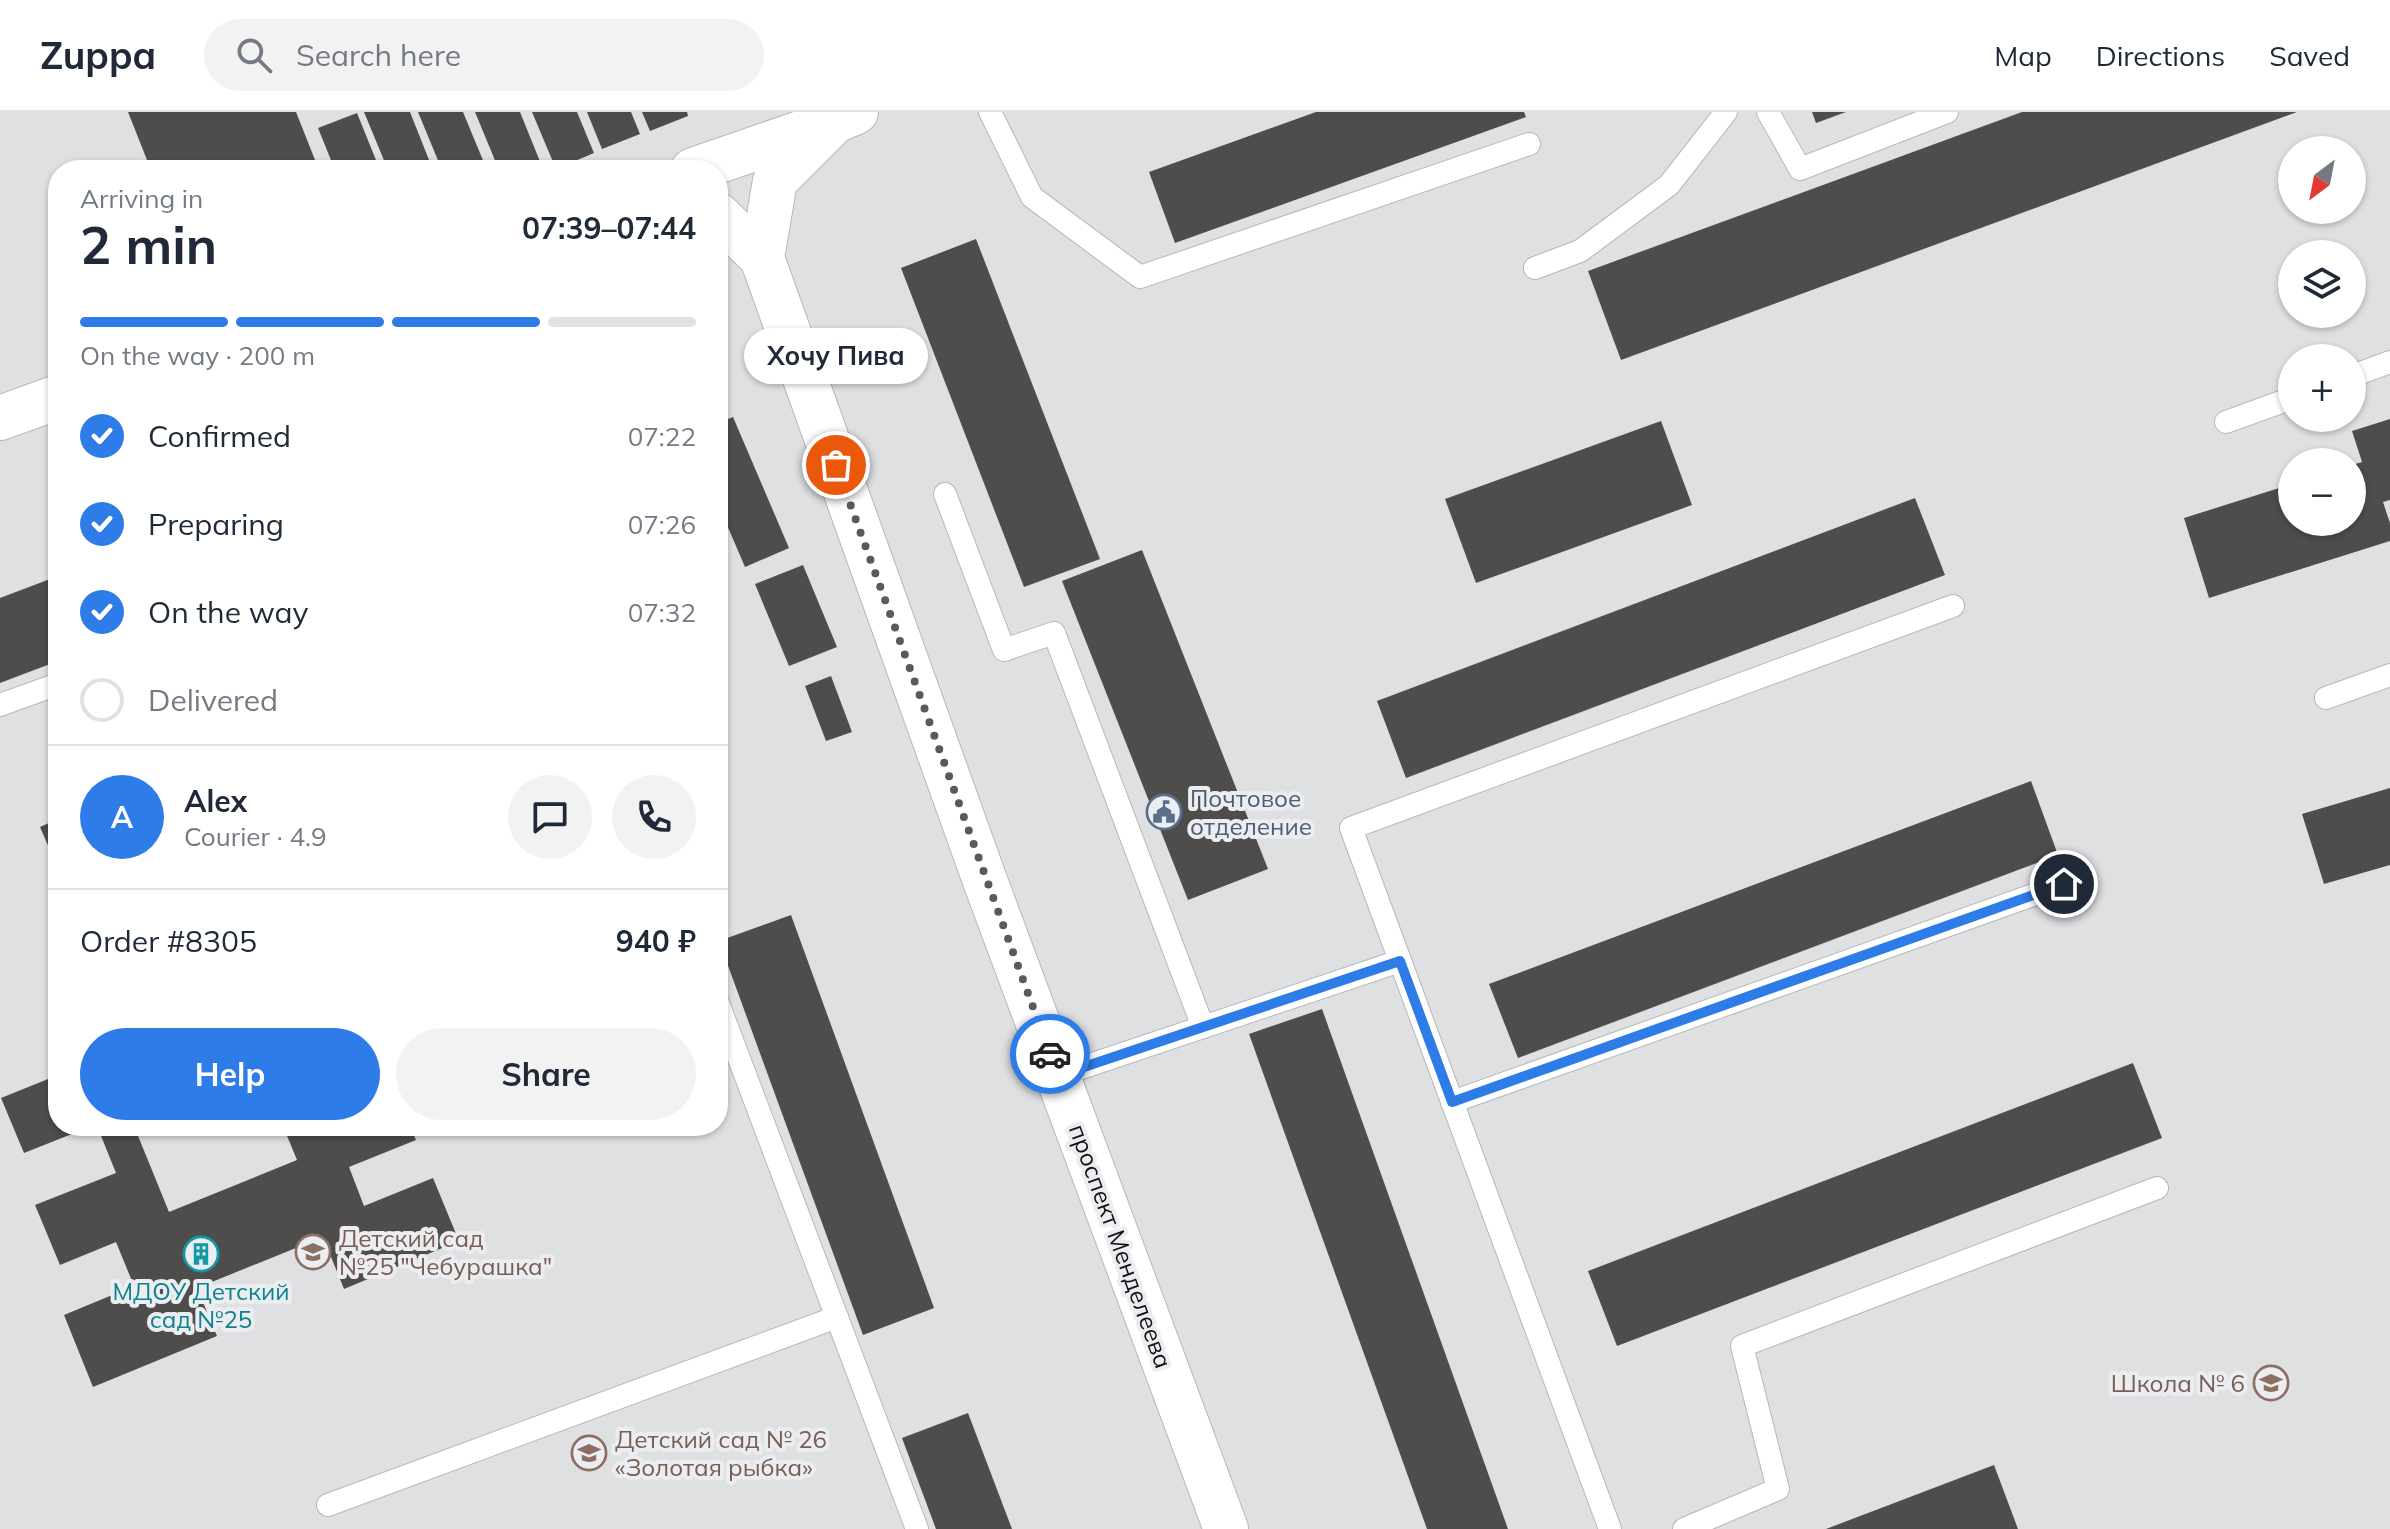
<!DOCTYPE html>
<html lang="en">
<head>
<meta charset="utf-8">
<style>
  body { margin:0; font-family:Mulish,sans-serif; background:#f2f2f3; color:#1f2937; height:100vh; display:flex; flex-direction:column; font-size:30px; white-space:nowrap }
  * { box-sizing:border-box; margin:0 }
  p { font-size:26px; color:#747a83 }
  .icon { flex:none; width:44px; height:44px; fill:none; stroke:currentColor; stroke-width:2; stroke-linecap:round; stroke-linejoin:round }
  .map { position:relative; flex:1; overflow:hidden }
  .details { position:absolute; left:48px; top:48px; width:680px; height:976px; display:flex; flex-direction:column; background:#fff; border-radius:32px; box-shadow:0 2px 6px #0004 }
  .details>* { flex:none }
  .needle { width:52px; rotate:212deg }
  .fabs { position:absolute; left:2278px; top:24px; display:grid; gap:16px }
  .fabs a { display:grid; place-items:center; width:88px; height:88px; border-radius:50%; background:#fff; box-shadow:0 2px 6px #0004; font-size:40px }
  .pin { position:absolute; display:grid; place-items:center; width:68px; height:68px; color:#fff; margin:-34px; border:4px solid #fff; border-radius:50%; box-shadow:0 2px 8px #0007 }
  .courier { position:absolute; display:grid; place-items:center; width:80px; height:80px; margin:-40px; border:6px solid #2d7ce8; border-radius:50%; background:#fff; color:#222; box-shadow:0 2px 10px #0007 }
  .bubble { position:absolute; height:56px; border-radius:28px; background:#fff; box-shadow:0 2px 6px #0004; font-size:26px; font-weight:700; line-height:56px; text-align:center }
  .headline em { font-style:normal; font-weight:700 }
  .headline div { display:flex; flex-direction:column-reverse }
  .headline { display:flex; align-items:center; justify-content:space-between; height:136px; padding:0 32px }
  h1 { font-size:52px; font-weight:700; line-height:60px }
  .bar { display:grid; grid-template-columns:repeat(4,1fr); gap:12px 8px; align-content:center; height:96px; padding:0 32px }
  .bar i { height:10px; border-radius:6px; background:#e0e1e3 }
  .bar .active { background:#2d7ce8 }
  .bar p { grid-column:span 4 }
  .line { display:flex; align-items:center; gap:20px; padding:0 32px; border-top:2px solid #e0e1e3 }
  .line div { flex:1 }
  .round { display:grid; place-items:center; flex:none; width:84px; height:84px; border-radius:42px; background:#f2f2f3 }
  ol { padding:0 32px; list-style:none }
  li { display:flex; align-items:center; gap:24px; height:88px }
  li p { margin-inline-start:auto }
  li .icon { padding:8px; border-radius:50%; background:#2d7ce8; color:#fff; stroke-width:4 }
  li:last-child { color:#747a83 }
  li i { width:44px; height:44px; border:4px solid #e0e1e3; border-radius:50% }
  .cta { display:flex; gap:16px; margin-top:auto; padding:16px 32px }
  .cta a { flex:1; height:92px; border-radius:48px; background:#2d7ce8; color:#fff; font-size:32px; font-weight:700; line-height:92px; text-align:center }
  .cta a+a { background:#f2f2f3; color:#1f2937 }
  header { display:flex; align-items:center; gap:48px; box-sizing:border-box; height:112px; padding:0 40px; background:#fff; border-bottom:2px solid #e0e1e3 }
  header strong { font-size:38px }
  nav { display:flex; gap:44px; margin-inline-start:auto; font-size:28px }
  .search { width:560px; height:72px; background:#f2f2f3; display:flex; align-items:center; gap:20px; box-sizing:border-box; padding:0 28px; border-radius:44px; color:#747a83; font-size:30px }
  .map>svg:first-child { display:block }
  .building { fill:#4f4c4c }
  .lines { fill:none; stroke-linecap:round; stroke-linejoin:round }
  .lane-casing { stroke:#b5b8ba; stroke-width:24 }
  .street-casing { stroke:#b5b8ba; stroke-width:46 }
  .secondary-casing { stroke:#b5b8ba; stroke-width:46 }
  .lane { stroke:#fff; stroke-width:22 }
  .street { stroke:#fff; stroke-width:44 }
  .secondary { stroke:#fff; stroke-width:44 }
  .done { stroke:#595b5b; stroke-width:8; stroke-dasharray:0 14.4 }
  .route { stroke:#2d7ce8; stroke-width:10 }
  .labels { text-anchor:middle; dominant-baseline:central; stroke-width:8; stroke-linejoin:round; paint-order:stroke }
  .service-label { font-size:24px; fill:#4e5e75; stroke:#ebedf0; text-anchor:start }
  .education-label { font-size:24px; fill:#785e54; stroke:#ebedf0; text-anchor:start }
  .street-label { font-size:24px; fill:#121313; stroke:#ebedf0 }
  .culture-label { font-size:24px; fill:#0d838f; stroke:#ebedf0 }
</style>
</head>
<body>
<header>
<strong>Zuppa</strong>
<div class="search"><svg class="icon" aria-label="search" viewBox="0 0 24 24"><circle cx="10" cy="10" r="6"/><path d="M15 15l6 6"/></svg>Search here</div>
<nav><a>Map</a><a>Directions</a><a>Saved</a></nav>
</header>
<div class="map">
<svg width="2390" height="1417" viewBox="0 0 2390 1417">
  <rect width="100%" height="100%" fill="#dee0e2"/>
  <g class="building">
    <polygon points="128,0 296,0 319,58 151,58"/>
    <polygon points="364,0 410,0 433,58 388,58"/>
    <polygon points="418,0 463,0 487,58 442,58"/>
    <polygon points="475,0 520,0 543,57 499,58"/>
    <polygon points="532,0 577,0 594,41 556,57"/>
    <polygon points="587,0 631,0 640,22 602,37"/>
    <polygon points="642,0 687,0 688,4 650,19"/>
    <polygon points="1316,0 1524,0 1526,5 1175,131 1149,60"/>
    <polygon points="1812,0 1846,0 1816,11"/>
    <polygon points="2022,0 2297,0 1621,248 1588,159"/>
    <polygon points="357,1 380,58 335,58 318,16"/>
    <polygon points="976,127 1100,447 1024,475 901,156"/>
    <polygon points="733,305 789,436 745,455 718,392 718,311"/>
    <polygon points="2390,307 2390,388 2383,390 2390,411 2390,429 2209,486 2184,406 2292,372 2292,410 2352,410 2352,353 2362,350 2352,319"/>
    <polygon points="1661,309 1692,393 1476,471 1445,387"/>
    <polygon points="1915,386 1945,463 1406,666 1377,589"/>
    <polygon points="1142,438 1268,757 1188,788 1062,469"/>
    <polygon points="803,453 837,535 789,554 755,472"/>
    <polygon points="58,464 58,549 0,571 0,486"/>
    <polygon points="831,564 852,620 826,629 805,574"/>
    <polygon points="2031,669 2058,743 1518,946 1489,872"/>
    <polygon points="2390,676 2390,753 2324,772 2302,702"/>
    <polygon points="58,707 58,734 50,738 40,715"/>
    <polygon points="791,803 934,1196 863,1223 719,829"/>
    <polygon points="1322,897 1508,1417 1427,1417 1249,922"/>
    <polygon points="2133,951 2162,1026 1617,1234 1588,1159"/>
    <polygon points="58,963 58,1014 92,1014 24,1041 1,986"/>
    <polygon points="97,1014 134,1014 169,1100 297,1048 283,1014 410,1014 416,1028 349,1055 364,1094 433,1066 459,1129 344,1177 323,1125 197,1176 217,1224 93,1275 64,1203 134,1174 116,1130 60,1153 35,1093 116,1061"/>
    <polygon points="968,1301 1012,1417 936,1417 902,1326"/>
    <polygon points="1994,1353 2018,1417 1826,1417"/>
  </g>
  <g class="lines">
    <g class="lane-casing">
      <g id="lane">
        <polyline points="990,0 1032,85 1140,165 1529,32"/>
        <polyline points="1768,0 1800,57 1947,0"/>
        <polyline points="1535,156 1580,139 1669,73 1726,0"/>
        <polyline points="2352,264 2390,250"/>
        <polyline points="2226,310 2292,286"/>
        <polyline points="945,382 1004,538 1054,521 1203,915"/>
        <polyline points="2326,586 2390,563"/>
        <polyline points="0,593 58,572"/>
        <polyline points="718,891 917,1417"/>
        <polyline points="1057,964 1400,849"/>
        <polyline points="1452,990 2064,772"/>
        <polyline points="328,1393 837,1205"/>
        <polyline points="1610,1417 1351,716 1953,494"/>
        <polyline points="1684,1417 1778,1377 1742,1234 2157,1076"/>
      </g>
    </g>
    <g class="street-casing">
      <g id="street">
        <polyline points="693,58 835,9"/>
        <polyline points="718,103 762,146"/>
        <polyline points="0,306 58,285"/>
      </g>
    </g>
    <g class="secondary-casing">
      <polyline id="secondary" points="856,0 835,9 775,69 762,146 984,766 1226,1417"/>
    </g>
    <use href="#lane" class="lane"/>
    <use href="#street" class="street"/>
    <use href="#secondary" class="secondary"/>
  </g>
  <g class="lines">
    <polyline class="done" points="836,353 1050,942"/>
    <polyline class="route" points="1050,942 1057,964 1400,849 1452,990 2064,772"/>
  </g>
  <defs>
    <g id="civic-ring" transform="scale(1.8)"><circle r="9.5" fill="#ebedf0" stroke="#5c6f8a" stroke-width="1.5"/><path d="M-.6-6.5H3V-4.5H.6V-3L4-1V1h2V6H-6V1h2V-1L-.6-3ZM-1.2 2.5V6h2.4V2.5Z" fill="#5c6f8a"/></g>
    <g id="school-ring" transform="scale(1.8)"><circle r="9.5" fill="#ebedf0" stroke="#8d6e63" stroke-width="1.5"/><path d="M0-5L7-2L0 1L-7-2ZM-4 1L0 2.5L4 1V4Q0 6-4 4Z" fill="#8d6e63"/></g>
    <g id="building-ring" transform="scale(1.8)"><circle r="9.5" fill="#ebedf0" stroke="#0f9aa8" stroke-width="1.5"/><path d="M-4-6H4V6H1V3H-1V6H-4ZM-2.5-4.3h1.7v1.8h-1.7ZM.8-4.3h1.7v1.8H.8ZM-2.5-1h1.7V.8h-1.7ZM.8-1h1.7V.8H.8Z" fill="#0f9aa8"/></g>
  </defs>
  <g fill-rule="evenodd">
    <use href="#civic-ring" x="1164" y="700"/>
    <use href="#school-ring" x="313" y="1140"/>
    <use href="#building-ring" x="201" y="1142"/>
    <use href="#school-ring" x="2271" y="1271"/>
    <use href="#school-ring" x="589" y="1341"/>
  </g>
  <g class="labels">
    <g class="service-label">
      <text x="1190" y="686">Почтовое<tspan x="1190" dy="28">отделение</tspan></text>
    </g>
    <g class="education-label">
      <text x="339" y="1126">Детский сад<tspan x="339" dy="28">№25 "Чебурашка"</tspan></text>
      <text x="2245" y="1271" text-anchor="end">Школа № 6</text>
      <text x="615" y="1327">Детский сад № 26<tspan x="615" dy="28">«Золотая рыбка»</tspan></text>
    </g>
    <g class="street-label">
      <text transform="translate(1121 1134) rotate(70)">проспект Менделеева</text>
    </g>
    <g class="culture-label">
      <text x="201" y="1179">МДОУ Детский<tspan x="201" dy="28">сад №25</tspan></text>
    </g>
  </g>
</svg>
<div class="fabs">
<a><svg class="needle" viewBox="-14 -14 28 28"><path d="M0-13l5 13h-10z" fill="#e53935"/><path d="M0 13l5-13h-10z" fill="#747a83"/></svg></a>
<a><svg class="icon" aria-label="layers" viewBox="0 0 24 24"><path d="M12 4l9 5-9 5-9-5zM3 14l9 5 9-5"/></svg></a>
<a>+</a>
<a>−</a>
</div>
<div class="pin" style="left:836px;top:353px;background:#ea580c"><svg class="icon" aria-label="bag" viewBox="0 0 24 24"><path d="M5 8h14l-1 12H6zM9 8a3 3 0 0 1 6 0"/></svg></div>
<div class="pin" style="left:2064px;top:772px;background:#1f2937"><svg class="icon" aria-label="home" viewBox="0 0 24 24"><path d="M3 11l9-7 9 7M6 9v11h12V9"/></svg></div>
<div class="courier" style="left:1050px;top:942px"><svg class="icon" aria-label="car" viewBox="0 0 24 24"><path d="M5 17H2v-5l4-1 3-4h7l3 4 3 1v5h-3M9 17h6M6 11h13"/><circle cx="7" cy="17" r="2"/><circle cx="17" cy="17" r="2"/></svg></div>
<div class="bubble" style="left:744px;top:216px;width:184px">Хочу Пива</div>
<section class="details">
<div class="headline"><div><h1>2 min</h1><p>Arriving in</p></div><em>07:39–07:44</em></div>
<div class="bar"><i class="active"></i><i class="active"></i><i class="active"></i><i></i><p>On the way · 200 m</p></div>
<ol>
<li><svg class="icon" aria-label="check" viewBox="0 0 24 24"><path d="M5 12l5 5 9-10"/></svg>Confirmed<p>07:22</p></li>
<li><svg class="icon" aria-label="check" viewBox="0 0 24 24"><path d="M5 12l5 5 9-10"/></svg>Preparing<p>07:26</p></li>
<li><svg class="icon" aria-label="check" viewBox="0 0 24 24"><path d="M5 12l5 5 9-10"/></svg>On the way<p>07:32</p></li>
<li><i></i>Delivered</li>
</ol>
<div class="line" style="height:144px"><b class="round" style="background:#2d7ce8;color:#fff">A</b><div><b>Alex</b><p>Courier · 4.9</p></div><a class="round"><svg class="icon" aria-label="chat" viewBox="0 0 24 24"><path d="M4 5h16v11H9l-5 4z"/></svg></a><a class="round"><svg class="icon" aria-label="phone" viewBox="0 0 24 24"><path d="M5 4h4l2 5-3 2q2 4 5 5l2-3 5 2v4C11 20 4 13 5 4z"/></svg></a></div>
<div class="line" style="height:104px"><div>Order #8305</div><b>940 ₽</b></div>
<div class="cta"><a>Help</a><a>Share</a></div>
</section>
</div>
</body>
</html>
